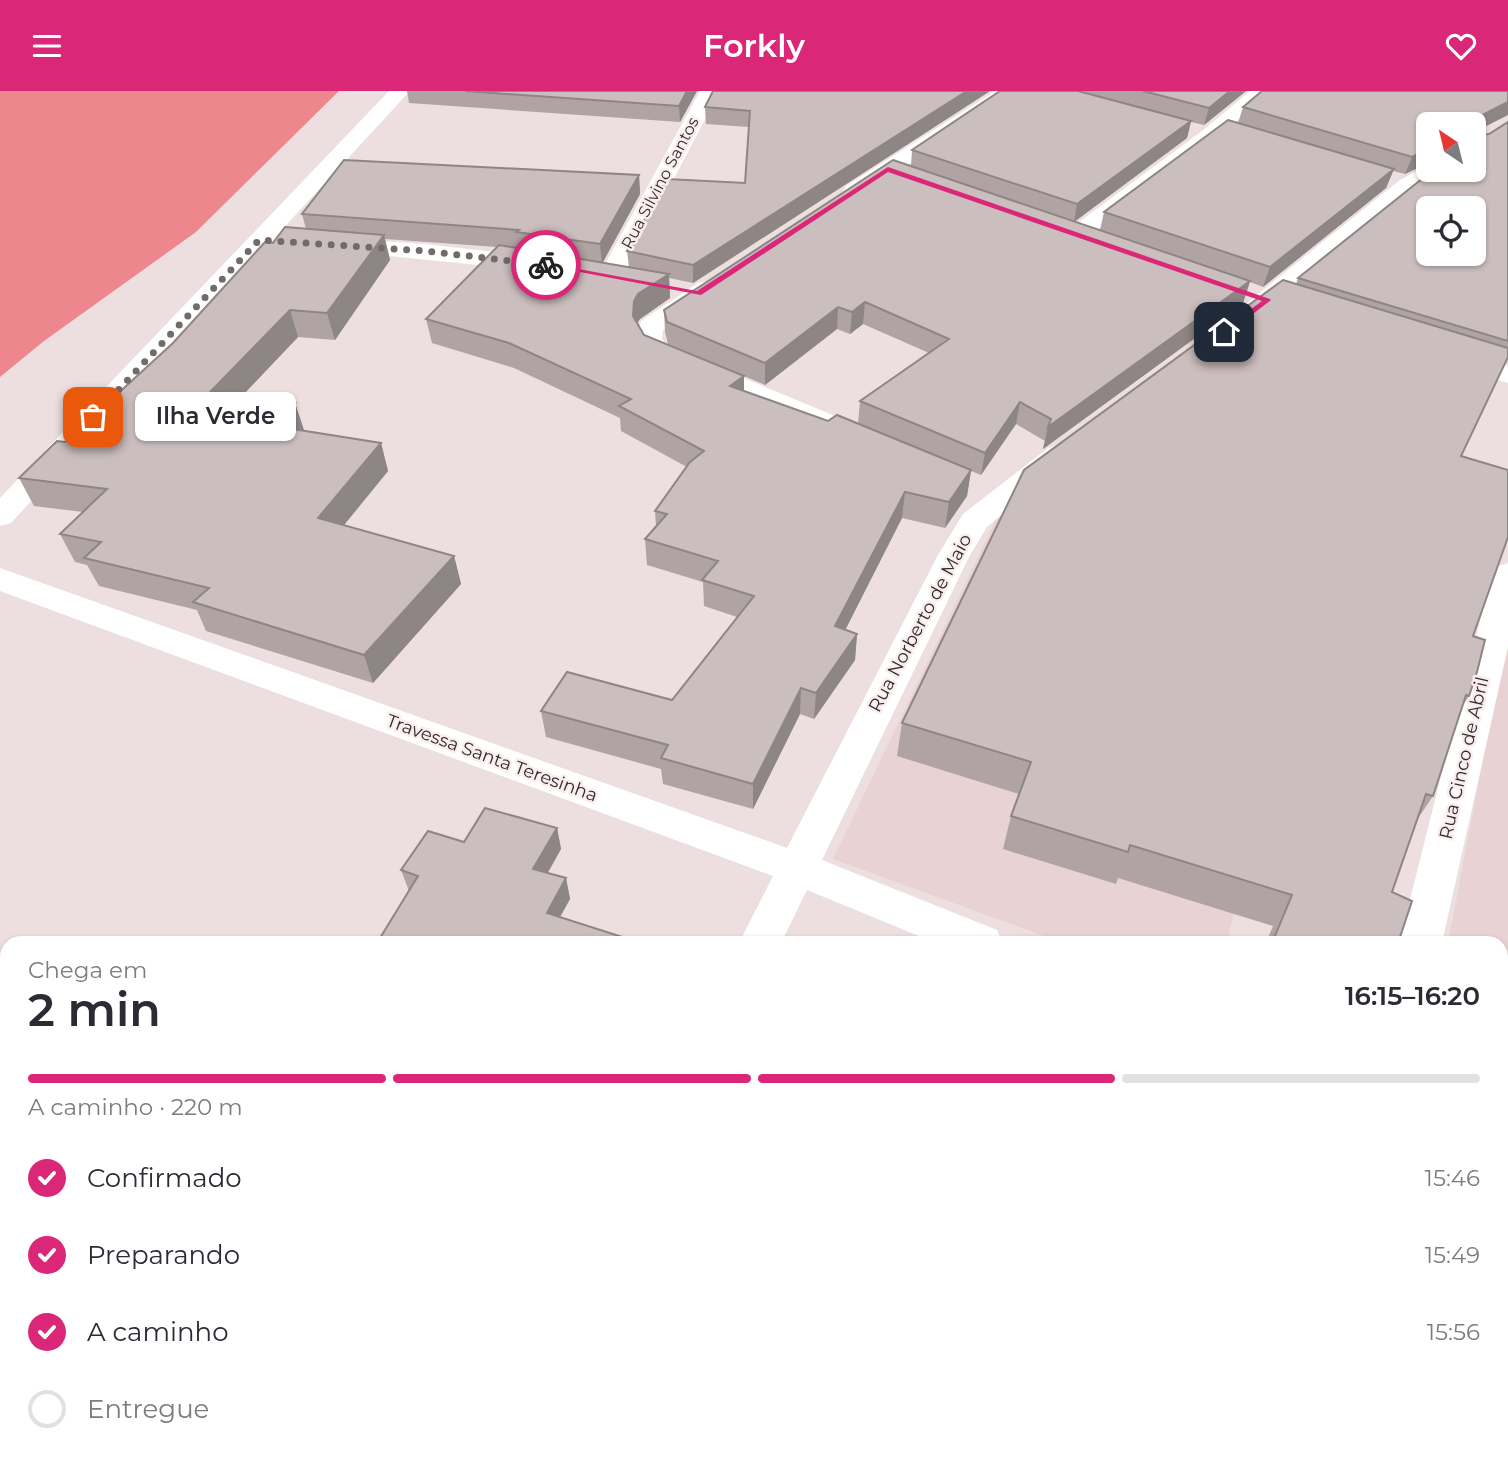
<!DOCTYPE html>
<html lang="pt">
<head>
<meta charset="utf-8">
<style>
  body { margin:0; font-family:Montserrat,sans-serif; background:#f2f2f3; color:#2b2b33; height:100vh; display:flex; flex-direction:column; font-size:26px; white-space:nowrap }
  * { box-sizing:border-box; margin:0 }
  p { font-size:23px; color:#7c7c81 }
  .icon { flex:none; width:38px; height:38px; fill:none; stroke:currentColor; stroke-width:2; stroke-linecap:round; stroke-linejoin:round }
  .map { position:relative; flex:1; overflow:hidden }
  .drawer { position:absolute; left:0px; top:845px; width:1508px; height:527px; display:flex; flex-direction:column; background:#fff; border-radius:21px 21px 0 0; box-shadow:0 2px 5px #0004 }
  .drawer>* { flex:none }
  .needle { width:46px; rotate:325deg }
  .controls { position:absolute; left:1416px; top:21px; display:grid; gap:14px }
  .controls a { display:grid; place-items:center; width:70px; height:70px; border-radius:10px; background:#fff; box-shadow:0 2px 5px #0004; font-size:35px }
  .pin { position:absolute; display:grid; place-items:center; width:60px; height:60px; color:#fff; margin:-30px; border-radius:14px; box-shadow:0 4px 10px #0006 }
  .courier { position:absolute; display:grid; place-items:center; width:70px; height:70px; margin:-35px; border:5px solid #db2777; border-radius:50%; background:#fff; color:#222; box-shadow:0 2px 9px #0007 }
  .bubble { position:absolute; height:49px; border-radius:10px; background:#fff; box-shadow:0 2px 5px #0004; font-size:23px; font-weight:600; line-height:49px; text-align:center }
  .overview em { font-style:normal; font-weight:600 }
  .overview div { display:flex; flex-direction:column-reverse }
  .overview { display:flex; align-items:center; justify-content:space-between; height:119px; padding:0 28px }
  h1 { font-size:46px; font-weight:600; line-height:52px }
  .bar { display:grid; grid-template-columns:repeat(4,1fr); gap:10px 7px; align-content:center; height:84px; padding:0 28px }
  .bar i { height:9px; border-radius:5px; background:#e1e1e2 }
  .bar .current { background:#db2777 }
  .bar p { grid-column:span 4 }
  ol { padding:0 28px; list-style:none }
  li { display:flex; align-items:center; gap:21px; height:77px }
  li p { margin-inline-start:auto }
  li .icon { padding:7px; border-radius:50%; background:#db2777; color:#fff; stroke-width:4 }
  li:last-child { color:#7c7c81 }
  li i { width:38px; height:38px; border:4px solid #e1e1e2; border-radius:50% }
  header { display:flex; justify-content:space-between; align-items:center; height:91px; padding:0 28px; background:#db2777; color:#fff; font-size:32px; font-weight:600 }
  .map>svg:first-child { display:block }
  .built { fill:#e9d2d3 }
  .green { fill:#eba0a3 }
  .water { fill:#ee878d }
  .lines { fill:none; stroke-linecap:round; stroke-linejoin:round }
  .minor { fill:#fff; fill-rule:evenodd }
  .wall { fill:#afa3a3; fill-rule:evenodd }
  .shaded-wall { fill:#8e8585 }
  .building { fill:#cbbebe; stroke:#8e8585; stroke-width:2; fill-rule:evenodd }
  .route { fill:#db2777 }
  .done { stroke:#736b6b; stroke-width:7; stroke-dasharray:0 12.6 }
  .labels { text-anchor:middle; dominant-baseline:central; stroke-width:5; stroke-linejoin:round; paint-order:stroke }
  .far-street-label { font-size:16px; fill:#312c2c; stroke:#faeded }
  .street-label { font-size:18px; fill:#312c2c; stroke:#faeded }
</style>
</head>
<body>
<header><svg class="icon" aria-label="menu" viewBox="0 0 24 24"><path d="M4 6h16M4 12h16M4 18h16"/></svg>Forkly<svg class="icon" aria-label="heart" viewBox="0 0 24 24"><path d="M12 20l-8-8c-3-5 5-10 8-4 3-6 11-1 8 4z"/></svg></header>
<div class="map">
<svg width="1508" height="1371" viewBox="0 0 1508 1371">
  <rect width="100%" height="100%" fill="#eddfe0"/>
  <g class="built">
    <polygon points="1001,418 1326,423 1227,852 1063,852 833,768"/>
    <polygon points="1508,538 1508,945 1502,942 1502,852 1448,852"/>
  </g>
  <polygon class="green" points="553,1365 1216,1365 1215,1371 550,1371"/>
  <polygon class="water" points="0,0 339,0 196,141 44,250 0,286"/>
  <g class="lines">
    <g class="minor">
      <polygon points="389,0 410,0 11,432 0,435 0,407"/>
      <polygon points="700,0 720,0 623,184 620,189 611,191 602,189 599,184"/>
      <polygon points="995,0 1018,0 862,105 846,105 843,100 846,95"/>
      <polygon points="1250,0 1272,0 1216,48 1084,149 1068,149 1064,144 1068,139 1202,40"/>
      <polygon points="1428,74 1428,79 1444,79 1416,99 1256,229 1247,232 1238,229 1234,224 1238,219 1400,89"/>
      <polygon points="337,147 425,153 538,166 547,168 550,173 547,178 538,180 329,159 325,154 329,149"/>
      <polygon points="707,190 716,192 719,197 663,239 662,247 666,255 852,332 856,338 852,344 842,347 832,344 647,266 636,247 641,230 698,192"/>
      <polygon points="1450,258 1508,275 1508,292 1441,272 1437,266 1441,260"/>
      <polygon points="1058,354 1068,357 1073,363 1068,369 987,436 970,464 822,769 997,839 1003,852 936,852 807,799 781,852 739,852 773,785 0,500 0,477 787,757 938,464 963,423 1048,357"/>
      <polygon points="1508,472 1508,556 1442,852 1399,852 1492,483 1496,476"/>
      <polygon points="1502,1038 1508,1039 1508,1087 1502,1084"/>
      <polygon points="480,1365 538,1365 535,1371 477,1371"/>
      <polygon points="1275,1365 1333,1365 1331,1371 1273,1371"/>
    </g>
  </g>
  <g class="wall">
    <polygon points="407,0 697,0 680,31 409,12"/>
    <path d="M713,0H990L693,192L669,187L670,207L640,228L637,232L644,244L744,285V300L828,330L837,324L858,333L860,310L929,262L863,233L850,243L837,238L765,294L668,253L665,241L664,219L893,69L911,75L912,59L1000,0H1078L1130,14L1079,0H1246L1204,34L1191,31L1187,47L1074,131L1100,139L1104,121L1228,29L1238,32L1243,16L1262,0H1508V24L1480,38V44L1489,43L1508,31V266L1461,365L1508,379V446L1473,545L1485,549L1477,581L1469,605L1462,616L1433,705L1417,729L1392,801L1412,810L1398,852H1266L1273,835L1118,787L1116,793L1003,758L1011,725L1019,703L897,665L902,632L1024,379L1283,189L1296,193L1298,187L1433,79H1474V33H1428V72L1405,83L1393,80L1386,97L1263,196L1250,191L1243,212L1043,358L1045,350L1016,333L981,384L971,380L967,405L945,437L902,427L845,539L857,543L855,569L814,628L800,623L753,718L663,693L661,678L546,646L541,620L567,581L672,609L737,526L704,515L703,491L647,474L645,448L656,435L655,420L687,376L621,340L620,327L514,277L432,252L426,228L497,156L385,148L390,169L335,249L298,246L243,304L295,312L304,340L381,352L388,380L344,434L454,465L461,493L373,592L206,540L197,519L99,495L87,474L75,471L60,443L83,421L34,415L19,387L57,350L65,351L173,252L265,151L273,152L285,136L306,138L302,123L344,69L639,84L640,103L602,172L629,176L627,160L667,88L745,92L749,36L706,33L705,16ZM1428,117H1474V163H1428Z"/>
    <polygon points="557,737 561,758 548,782 566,787 570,808 560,826 409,800 401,779 464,751"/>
    <polygon points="1502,908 1508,911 1508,1020 1502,1017"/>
    <polygon points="7,1030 7,1198 0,1194 0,1038"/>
    <polygon points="357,1365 434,1365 431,1371 369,1371"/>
    <polygon points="1400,1365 1502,1365 1508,1371 1413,1371"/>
  </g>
  <g class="shaded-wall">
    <polygon points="687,0 697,0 680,31 679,15"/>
    <polygon points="967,0 990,0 693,192 693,174"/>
    <polygon points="1230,0 1246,0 1204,34 1209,17"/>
    <polygon points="1508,11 1508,24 1474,41 1480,25"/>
    <polygon points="1191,30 1187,47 1074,131 1077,113"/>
    <polygon points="1428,58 1428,72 1405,83 1412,66"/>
    <polygon points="1394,78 1386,97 1263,196 1270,176"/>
    <polygon points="639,84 640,103 602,173 600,153"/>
    <polygon points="384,144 390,169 335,249 327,222"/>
    <polygon points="669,183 670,207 640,228 636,234 633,225 634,210 638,203"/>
    <polygon points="1250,190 1243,212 1043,358 1048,336"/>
    <polygon points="865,211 863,233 850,243 852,221"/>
    <polygon points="838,216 837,238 765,294 765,272"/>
    <polygon points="290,219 298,246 221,327 211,300"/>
    <polygon points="744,285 744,310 730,295"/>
    <polygon points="1020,311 1016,333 981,384 985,362"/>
    <polygon points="295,312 304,339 284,363 274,335"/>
    <polygon points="381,352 388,380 327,455 318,427"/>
    <polygon points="971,379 967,405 945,437 949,411"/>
    <polygon points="905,401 902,427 834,561 835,535"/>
    <polygon points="454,465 461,493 373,592 364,564"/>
    <polygon points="857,543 855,569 814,628 816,602"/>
    <polygon points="801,597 800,623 753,718 753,693"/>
    <polygon points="557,737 561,758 538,798 533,778"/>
    <polygon points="566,787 570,808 551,842 547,822"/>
    <polygon points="413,1365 434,1365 431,1371 410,1371"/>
  </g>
  <g class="building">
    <polygon points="465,0 687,0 679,15"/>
    <polygon points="713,0 967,0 693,174 627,160 667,88 745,92 750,20 705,16"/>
    <polygon points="1000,0 1078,0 1191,30 1077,113 912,59"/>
    <polygon points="1143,0 1230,0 1209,17"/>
    <path d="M1262,0H1508V11L1480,25V44L1489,43L1508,31V250L1298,187L1433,79H1474V33H1428V58L1412,66L1243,16ZM1428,117H1474V163H1428Z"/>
    <polygon points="1228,29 1394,78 1270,176 1104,121"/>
    <polygon points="344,69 639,84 600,153 516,141 519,139 302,123"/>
    <polygon points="893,69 1250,190 1048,336 1051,328 1020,311 985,362 860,310 949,248 865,211 852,221 838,216 765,272 667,231 664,219"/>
    <polygon points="285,136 384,144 327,222 290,219 211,300 295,312 274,335 381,352 318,427 454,465 364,564 193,511 209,497 84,467 101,451 60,443 107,398 19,387 57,350 65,351 173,252 265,151 273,152"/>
    <polygon points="499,154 669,183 638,203 634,210 633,225 644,244 744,285 730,295 828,330 837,324 971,379 949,411 905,401 835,535 857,543 816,602 801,597 753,693 661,667 668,654 541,620 567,581 672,609 754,505 702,489 718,470 645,448 667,423 655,420 690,371 704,360 619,315 631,308 509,252 426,228"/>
    <polygon points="1283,189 1508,257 1508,266 1461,365 1508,379 1508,446 1473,545 1485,549 1477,581 1469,605 1466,604 1433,705 1426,703 1392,801 1412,810 1398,852 1272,852 1292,804 1130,754 1128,761 1011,725 1031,671 902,632 1024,379"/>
    <polygon points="485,717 557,737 533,778 566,787 547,822 641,852 377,852 418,785 401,779 428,740 464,751"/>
    <polygon points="1502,908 1508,911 1508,980 1502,977"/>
    <polygon points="7,1030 7,1193 0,1190 0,1038"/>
    <polygon points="1502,1104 1508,1107 1508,1371 1490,1371 1477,1365 1502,1365"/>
    <polygon points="372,1365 413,1365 410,1371 384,1371"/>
  </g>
  <polygon class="route" points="888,76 1270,208 1271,209 1227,243 1221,243 1221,240 1262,210 888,81 701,204 543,174 546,172 697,200"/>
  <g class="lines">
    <polyline class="done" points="93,326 259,149 425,160 546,174"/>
  </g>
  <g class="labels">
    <g class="far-street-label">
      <text transform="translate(660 92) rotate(-62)">Rua Silvino Santos</text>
    </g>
    <g class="street-label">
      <text transform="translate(920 532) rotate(-62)">Rua Norberto de Maio</text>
      <text transform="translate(492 667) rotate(20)">Travessa Santa Teresinha</text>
      <text transform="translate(1464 667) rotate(-77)">Rua Cinco de Abril</text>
    </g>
  </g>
</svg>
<div class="controls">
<a><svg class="needle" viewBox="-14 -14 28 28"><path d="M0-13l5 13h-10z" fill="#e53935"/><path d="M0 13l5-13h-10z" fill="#7c7c81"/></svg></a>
<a><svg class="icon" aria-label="locate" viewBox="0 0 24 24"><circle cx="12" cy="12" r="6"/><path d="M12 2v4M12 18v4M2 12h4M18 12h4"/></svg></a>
</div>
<div class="pin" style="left:93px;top:326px;background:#ea580c"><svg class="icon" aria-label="bag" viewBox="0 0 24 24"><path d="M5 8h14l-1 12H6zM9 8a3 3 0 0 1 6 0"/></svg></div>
<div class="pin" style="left:1224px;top:241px;background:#1f2937"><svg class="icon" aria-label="home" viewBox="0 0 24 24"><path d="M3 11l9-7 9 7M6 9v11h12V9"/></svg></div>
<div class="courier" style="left:546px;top:174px"><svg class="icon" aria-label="bike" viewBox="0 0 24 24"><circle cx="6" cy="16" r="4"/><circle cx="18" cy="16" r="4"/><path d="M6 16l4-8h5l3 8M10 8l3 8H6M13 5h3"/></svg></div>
<div class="bubble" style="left:135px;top:301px;width:161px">Ilha Verde</div>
<section class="drawer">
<div class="overview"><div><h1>2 min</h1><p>Chega em</p></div><em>16:15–16:20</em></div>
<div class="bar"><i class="current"></i><i class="current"></i><i class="current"></i><i></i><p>A caminho · 220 m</p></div>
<ol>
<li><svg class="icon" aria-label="check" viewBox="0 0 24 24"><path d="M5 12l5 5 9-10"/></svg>Confirmado<p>15:46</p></li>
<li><svg class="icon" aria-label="check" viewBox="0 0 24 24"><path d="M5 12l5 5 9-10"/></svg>Preparando<p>15:49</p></li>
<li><svg class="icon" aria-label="check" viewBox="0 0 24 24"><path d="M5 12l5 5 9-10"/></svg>A caminho<p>15:56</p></li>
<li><i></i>Entregue</li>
</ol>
</section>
</div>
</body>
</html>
